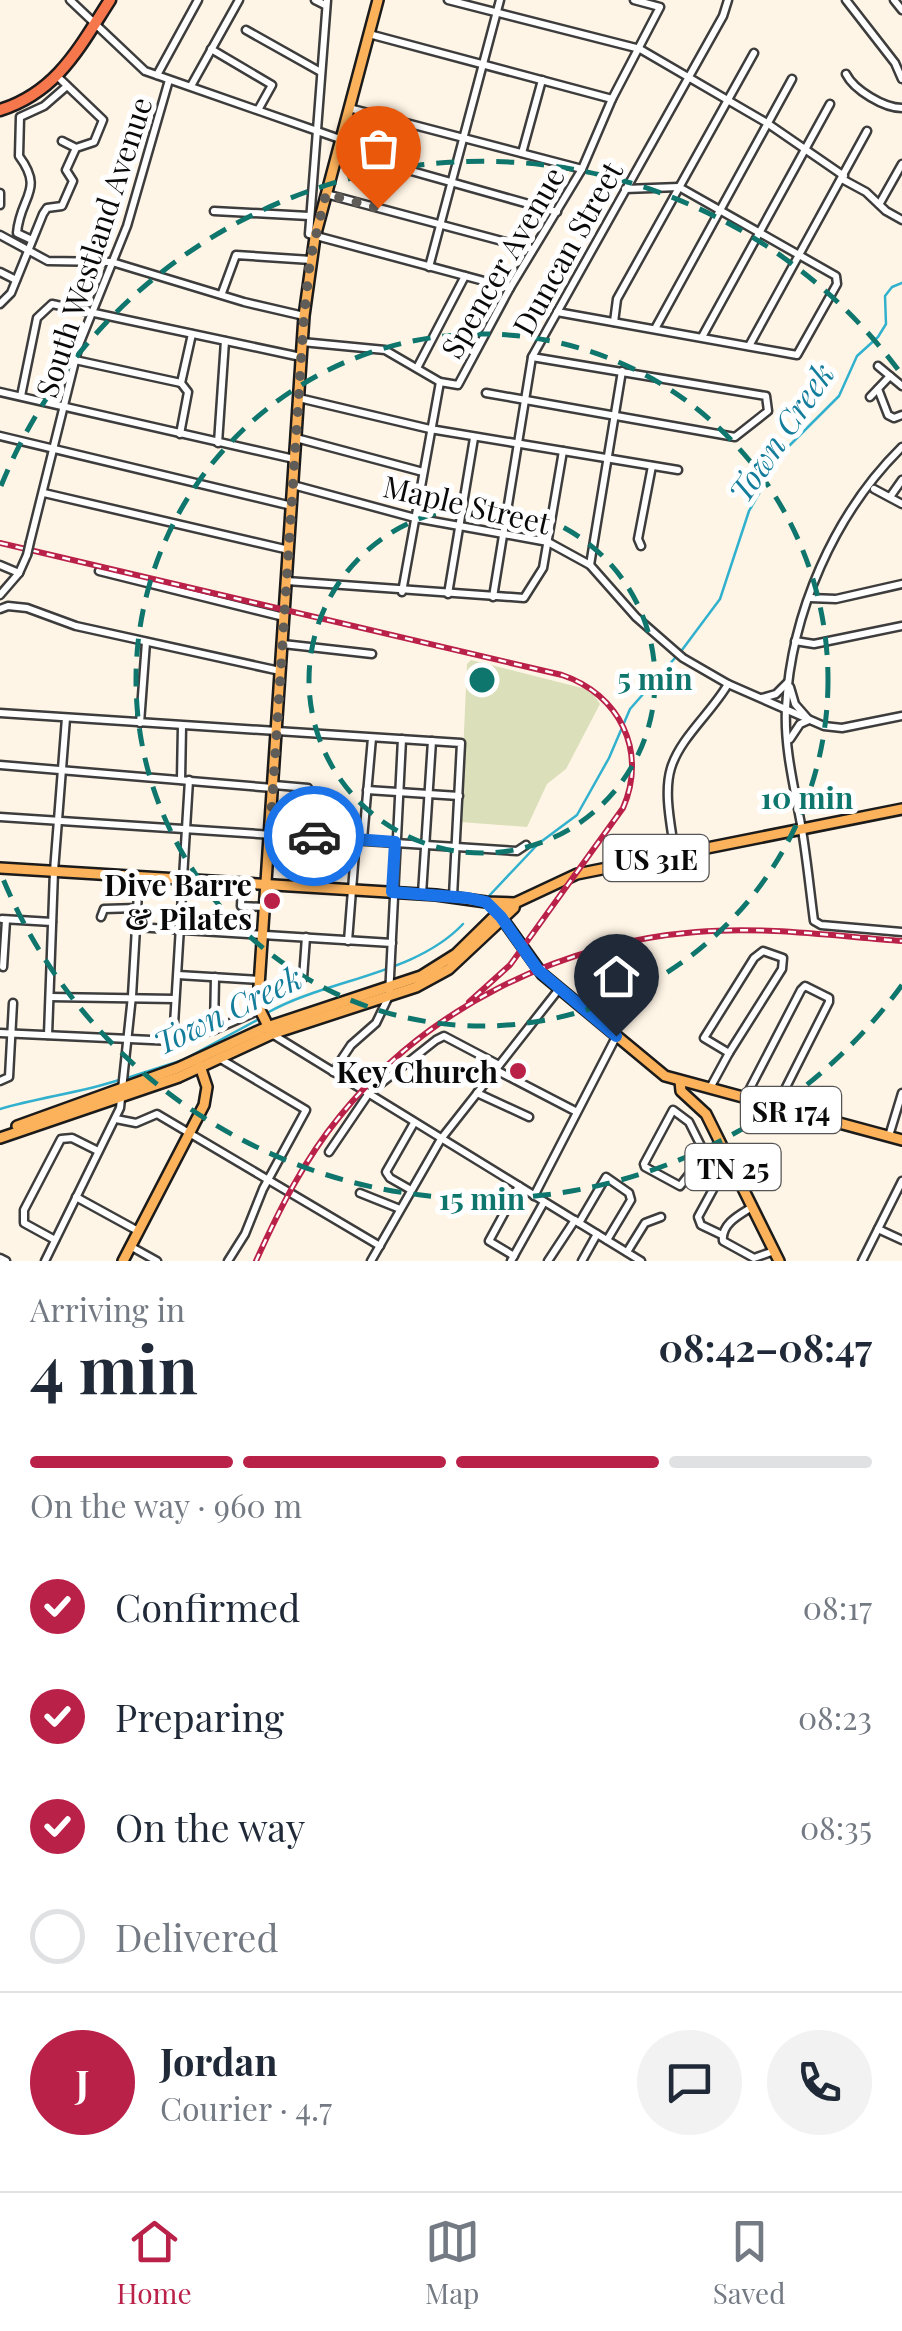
<!DOCTYPE html>
<html lang="en">
<head>
<meta charset="utf-8">
<style>
  body { margin:0; font-family:"Playfair Display",serif; background:#f2f2f3; color:#1f2937; height:100vh; display:flex; flex-direction:column; font-size:38px; white-space:nowrap }
  * { box-sizing:border-box; margin:0 }
  p { font-size:32px; color:#747a83 }
  .icon { flex:none; width:55px; height:55px; fill:none; stroke:currentColor; stroke-width:2; stroke-linecap:round; stroke-linejoin:round }
  .map { position:relative; height:1261px; overflow:hidden }
  .drawer { display:flex; flex-direction:column; background:#fff; flex:1 }
  .drawer>* { flex:none }
  .pin { position:absolute; display:grid; place-items:center; width:85px; height:85px; color:#fff; margin:-102px -42px; border-radius:50% 50% 50% 0; rotate:-45deg; box-shadow:0 0 10px #0007 }
  .pin .icon { rotate:45deg }
  .courier { position:absolute; display:grid; place-items:center; width:100px; height:100px; margin:-50px; border:8px solid #1a73e8; border-radius:50%; background:#fff; color:#222; box-shadow:0 2px 12px #0007 }
  .summary em { font-style:normal; font-weight:700 }
  .summary div { display:flex; flex-direction:column-reverse }
  .summary { display:flex; align-items:center; justify-content:space-between; height:170px; padding:0 30px }
  h1 { font-size:65px; font-weight:700; line-height:75px }
  .bar { display:grid; grid-template-columns:repeat(4,1fr); gap:15px 10px; align-content:center; height:120px; padding:0 30px }
  .bar i { height:12px; border-radius:8px; background:#e0e1e3 }
  .bar .active { background:#ba2149 }
  .bar p { grid-column:span 4 }
  .line { display:flex; align-items:center; gap:25px; padding:0 30px; border-top:2px solid #e0e1e3 }
  .line div { flex:1 }
  .round { display:grid; place-items:center; flex:none; width:105px; height:105px; border-radius:52px; background:#f2f2f3 }
  ol { padding:0 30px; list-style:none }
  li { display:flex; align-items:center; gap:30px; height:110px }
  li p { margin-inline-start:auto }
  li .icon { padding:10px; border-radius:50%; background:#ba2149; color:#fff; stroke-width:4 }
  li:last-child { color:#747a83 }
  li i { width:55px; height:55px; border:5px solid #e0e1e3; border-radius:50% }
  .tab-bar { display:flex; justify-content:space-around; align-items:center; height:140px; border-top:2px solid #e0e1e3; background:#fff; font-size:28px; color:#747a83 }
  .tab-bar a { display:grid; justify-items:center; gap:5px }
  .tab-bar .active { color:#ba2149 }
  .map>svg:first-child { display:block }
  .cemetery { fill:#dbdfba }
  .lines { fill:none; stroke-linecap:round; stroke-linejoin:round }
  .stream { stroke:#31b1ce; stroke-width:2.5 }
  .minor-casing { stroke:#3d3d3d; stroke-width:11 }
  .major-casing { stroke:#1b1b1b; stroke-width:14 }
  .highway-casing { stroke:#1b1b1b; stroke-width:15 }
  .minor { stroke:#fff; stroke-width:6 }
  .major { stroke:#fbb25b; stroke-width:9 }
  .highway { stroke:#f7774d; stroke-width:10 }
  .rail-casing { stroke:#ba2149; stroke-width:6 }
  .rail { stroke:#fff; stroke-width:2.5; stroke-dasharray:8; stroke-linecap:butt }
  .minor-bridge-casing { stroke:#3d3d3d; stroke-width:11; stroke-linecap:butt }
  .minor-bridge { stroke:#fff; stroke-width:6 }
  .done { stroke:#605c57; stroke-width:10; stroke-dasharray:0 18 }
  .route { stroke:#1a73e8; stroke-width:12 }
  .ring { fill:none; stroke:#0f766e; stroke-width:5; stroke-dasharray:18 12 }
  .poi-dot { fill:#ba2149; stroke:#fff; stroke-width:4 }
  .labels { text-anchor:middle; dominant-baseline:central; stroke-width:10; stroke-linejoin:round; paint-order:stroke }
  .shield { fill:#fff; stroke:#545454; stroke-width:2.5 }
  .shield-label { font-size:28px; font-weight:bold; fill:#0a0a0a }
  .street-label { font-size:30px; fill:#0a0a0a; stroke:#fff }
  .poi-label { font-size:30px; font-weight:bold; fill:#0a0a0a; stroke:#fff; text-anchor:end }
  .water-label { font-size:32px; font-style:italic; fill:#137d9b; stroke:#fff }
  .centre { fill:#0f766e; stroke:#fff; stroke-width:5 }
  .ring-label { font-size:30px; text-anchor:middle; font-weight:bold; fill:#0f766e; stroke:#fff; stroke-width:10; stroke-linejoin:round; paint-order:stroke }
</style>
</head>
<body>
<div class="map">
<svg width="902" height="1261" viewBox="0 0 902 1261">
  <rect width="100%" height="100%" fill="#fff5e6"/>
  <polygon class="cemetery" points="471,660 590,690 600,704 566,769 547,784 527,827 460,822 467,664"/>
  <g class="lines">
    <g class="stream">
      <polyline points="488,897 538,844 577,815 609,758 630,709 682,650 720,599 749,511 768,478 787,448 839,396 857,356 878,337 886,324 885,296 892,287 902,283"/>
      <path d="M267,1013C327,979 415,975 463,924"/>
      <polyline points="127,1078 183,1060 261,1018"/>
      <path d="M0,1109C40,1097 80,1093 119,1080"/>
    </g>
    <g class="minor-casing">
      <g id="minor">
        <polyline points="70,0 145,71 340,139"/>
        <polyline points="315,0 325,5"/>
        <polyline points="327,0 309,234 510,288"/>
        <polyline points="448,0 640,49 767,123 844,176"/>
        <polyline points="846,0 895,63 902,79"/>
        <polyline points="894,0 902,10"/>
        <polyline points="246,30 319,71"/>
        <polyline points="369,34 612,99"/>
        <polyline points="211,49 272,85 258,110"/>
        <path d="M846,74C854,90 884,108 902,108"/>
        <polyline points="157,75 198,0"/>
        <polyline points="191,86 239,0"/>
        <polyline points="349,108 582,169"/>
        <polyline points="62,141 76,148"/>
        <polyline points="337,150 557,212"/>
        <polyline points="522,153 542,80"/>
        <polyline points="842,179 866,192 886,211 902,220"/>
        <polyline points="0,193 0,205"/>
        <polyline points="326,194 532,249"/>
        <polyline points="880,203 902,164"/>
        <polyline points="214,211 309,216"/>
        <polyline points="0,235 48,261 112,262 244,302 304,316"/>
        <path d="M32,240L17,233C20,196 45,191 19,156L20,117L44,106L67,86"/>
        <polyline points="429,267 500,0"/>
        <polyline points="0,272 16,280"/>
        <polyline points="222,293 236,255 311,260"/>
        <polyline points="0,304 11,293 43,214 47,208 62,206 73,181 66,170 76,148 94,142 103,120 57,76"/>
        <polyline points="557,312 797,355 837,284 836,276 679,187 625,189"/>
        <polyline points="614,322 617,299 754,53"/>
        <polyline points="656,327 792,79"/>
        <polyline points="702,337 830,104"/>
        <polyline points="302,342 385,350 440,382 458,385 510,288 582,169 612,99 660,7 634,0"/>
        <polyline points="749,346 867,131"/>
        <polyline points="75,360 181,383"/>
        <polyline points="878,366 890,376"/>
        <polyline points="417,368 465,276"/>
        <polyline points="878,389 888,415 894,418 902,415"/>
        <polyline points="0,392 294,459"/>
        <polyline points="486,393 735,437 768,411 766,396 532,357"/>
        <polyline points="21,396 37,318 52,304 301,357"/>
        <polyline points="870,397 890,376 902,386"/>
        <polyline points="299,398 430,429 678,470"/>
        <polyline points="180,434 188,392 181,383 192,334"/>
        <polyline points="0,436 292,506"/>
        <polyline points="296,438 423,472"/>
        <polyline points="218,443 225,341"/>
        <path d="M902,447C834,514 791,613 786,708C784,749 795,790 802,830C807,860 810,891 814,921L821,925L902,932"/>
        <polyline points="293,485 415,518 548,542 590,565 636,617 683,658 728,684 824,726 842,728 902,716"/>
        <polyline points="874,489 902,504"/>
        <polyline points="44,493 289,550"/>
        <polyline points="890,497 902,480"/>
        <polyline points="30,542 79,345 127,226 169,80"/>
        <polyline points="641,546 638,539 652,466"/>
        <polyline points="0,565 19,573"/>
        <polyline points="590,565 622,371"/>
        <polyline points="99,571 284,617"/>
        <polyline points="287,581 524,598 543,568 563,451"/>
        <polyline points="402,592 440,382"/>
        <polyline points="448,594 474,438"/>
        <polyline points="0,595 19,573 27,555"/>
        <polyline points="493,597 532,357 723,16 728,0"/>
        <polyline points="810,598 836,599 902,584"/>
        <polyline points="0,609 8,606 27,608 76,626 280,671"/>
        <polyline points="795,641 814,644 902,626"/>
        <polyline points="283,644 372,654"/>
        <polyline points="762,698 776,694 788,682"/>
        <polyline points="0,713 461,743 453,896"/>
        <polyline points="140,723 146,642"/>
        <polyline points="790,739 800,724 809,720 795,704 790,687"/>
        <polyline points="0,765 273,788"/>
        <polyline points="181,780 182,726"/>
        <polyline points="274,785 308,788"/>
        <polyline points="367,790 459,796"/>
        <polyline points="0,817 517,851 526,845"/>
        <polyline points="363,839 372,738"/>
        <path d="M675,855C672,829 663,794 671,768C680,738 712,712 728,684"/>
        <polyline points="242,884 241,906 264,907"/>
        <polyline points="422,894 432,741"/>
        <polyline points="101,917 104,909 137,908"/>
        <polyline points="2,919 52,922"/>
        <polyline points="136,927 392,943"/>
        <polyline points="348,941 356,839"/>
        <polygon points="763,951 783,958 782,969 729,1053 704,1038 754,958"/>
        <polyline points="3,967 6,920"/>
        <polyline points="178,975 260,980"/>
        <polyline points="303,978 306,937"/>
        <polyline points="50,997 175,999"/>
        <polyline points="214,1030 215,977"/>
        <polyline points="0,1033 173,1041 214,1030 260,1010"/>
        <polyline points="272,1034 641,1261"/>
        <polyline points="48,1035 54,871 66,718"/>
        <polyline points="173,1041 189,780"/>
        <polyline points="219,1058 306,1110 263,1189 245,1234 228,1261"/>
        <polyline points="496,1070 575,1111"/>
        <polyline points="333,1072 351,1045 376,1023 389,996 402,739"/>
        <polyline points="0,1081 9,1077 13,1003"/>
        <polyline points="710,1088 729,1053"/>
        <polyline points="477,1093 529,1117"/>
        <polyline points="745,1098 801,990 805,986 829,998 829,1002 776,1107"/>
        <polygon points="673,1110 689,1122 705,1154 680,1186 645,1167 644,1164"/>
        <polyline points="116,1119 136,1123 157,1114 380,1246"/>
        <polyline points="889,1136 902,1093"/>
        <polyline points="329,1152 369,1093 436,1040 444,1036 499,1065"/>
        <polyline points="411,1190 390,1178 386,1172 414,1123"/>
        <polyline points="360,1193 400,1209"/>
        <polyline points="534,1196 616,1037"/>
        <polyline points="76,1197 138,1231"/>
        <path d="M752,1207C739,1215 721,1224 723,1241L754,1258L774,1251"/>
        <polyline points="579,1223 606,1177 629,1193 631,1200 607,1240"/>
        <polyline points="878,1229 902,1240"/>
        <polyline points="722,1235 701,1225 698,1217 716,1184 733,1168"/>
        <polyline points="55,1240 24,1223 24,1210 61,1139 72,1138 98,1151"/>
        <polyline points="130,1246 157,1261"/>
        <polyline points="627,1252 645,1223 661,1217"/>
        <polyline points="514,1256 489,1241 519,1186"/>
        <polyline points="0,1258 6,1261"/>
        <polyline points="45,1261 120,1108 132,996 139,876"/>
        <polyline points="371,1261 441,1139 559,989"/>
        <polyline points="511,1261 544,1202"/>
        <polyline points="548,1261 575,1220"/>
        <polyline points="582,1261 597,1234"/>
        <polyline points="862,1261 902,1181"/>
      </g>
    </g>
    <g class="major-casing">
      <g id="major">
        <polyline points="0,868 436,895 486,902 515,903 577,874 902,809"/>
        <polyline points="499,914 542,974 665,1076 902,1140"/>
        <polyline points="272,1034 260,1010 259,986 304,316 315,237 378,0"/>
        <polyline points="680,1081 681,1091 706,1114 779,1261"/>
        <polyline points="17,1126 178,1068 267,1027 421,976 456,954 507,904"/>
        <polyline points="0,1138 179,1077 272,1034 416,987 449,969 514,908 515,903"/>
        <polyline points="123,1261 204,1105 207,1087 200,1066"/>
      </g>
    </g>
    <g class="highway-casing">
      <path id="highway" d="M0,110C57,92 79,48 110,0"/>
    </g>
    <use href="#minor" class="minor"/>
    <use href="#major" class="major"/>
    <use href="#highway" class="highway"/>
    <g class="rail-casing">
      <g id="rail">
        <path d="M0,543L562,675C619,694 648,751 623,808L510,965L469,1002"/>
        <path d="M256,1261C279,1210 304,1160 340,1116C427,1008 559,943 696,932C764,926 834,936 902,941"/>
      </g>
    </g>
    <use href="#rail" class="rail"/>
    <g class="minor-bridge-casing">
      <polyline id="minor-bridge" points="27,555 30,542"/>
    </g>
    <use href="#minor-bridge" class="minor-bridge"/>
  </g>
  <g class="lines">
    <polyline class="done" points="314,836 270,835 304,316 310,260 326,194 378,208"/>
    <polyline class="route" points="314,836 395,842 392,892 468,898 486,902 501,917 538,970 616,1036"/>
  </g>
  <g class="ring">
    <circle cx="482" cy="680" r="173"/>
    <circle cx="482" cy="680" r="346"/>
    <path d="M902 985A519 519 0 0 1 1 874M1 486A519 519 0 0 1 902 375"/>
  </g>
  <g class="poi-dot">
    <circle cx="272" cy="901" r="10"/>
    <circle cx="518" cy="1071" r="10"/>
  </g>
  <g class="labels">
    <g class="shield">
      <rect x="603.5" y="835" width="105" height="46" rx="8"/>
      <rect x="741" y="1087" width="100" height="46" rx="8"/>
      <rect x="685.5" y="1144" width="95" height="46" rx="8"/>
    </g>
    <g class="shield-label">
      <text x="656" y="858">US 31E</text>
      <text x="791" y="1110">SR 174</text>
      <text x="733" y="1167">TN 25</text>
    </g>
    <g class="street-label">
      <text transform="translate(93 247) rotate(-72)">South Westland Avenue</text>
      <text transform="translate(567 248) rotate(-61)">Duncan Street</text>
      <text transform="translate(502 262) rotate(-60)">Spencer Avenue</text>
      <text transform="translate(467 504) rotate(13)">Maple Street</text>
    </g>
    <g class="poi-label">
      <text x="252" y="884">Dive Barre<tspan x="252" dy="34">&amp; Pilates</tspan></text>
      <text x="498" y="1071">Key Church</text>
    </g>
    <g class="water-label">
      <text transform="translate(780 432) rotate(-56)">Town Creek</text>
      <text transform="translate(227 1009) rotate(-26)">Town Creek</text>
    </g>
  </g>
  <circle cx="482" cy="680" r="15" class="centre"/>
  <g class="ring-label">
    <text x="655" y="690">5 min</text>
    <text x="807" y="809">10 min</text>
    <text x="482" y="1210">15 min</text>
  </g>
</svg>
<div class="pin" style="left:378px;top:208px;background:#ea580c"><svg class="icon" aria-label="bag" viewBox="0 0 24 24"><path d="M5 8h14l-1 12H6zM9 8a3 3 0 0 1 6 0"/></svg></div>
<div class="pin" style="left:616px;top:1036px;background:#1f2937"><svg class="icon" aria-label="home" viewBox="0 0 24 24"><path d="M3 11l9-7 9 7M6 9v11h12V9"/></svg></div>
<div class="courier" style="left:314px;top:836px"><svg class="icon" aria-label="car" viewBox="0 0 24 24"><path d="M5 17H2v-5l4-1 3-4h7l3 4 3 1v5h-3M9 17h6M6 11h13"/><circle cx="7" cy="17" r="2"/><circle cx="17" cy="17" r="2"/></svg></div>
</div>
<section class="drawer">
<div class="summary"><div><h1>4 min</h1><p>Arriving in</p></div><em>08:42–08:47</em></div>
<div class="bar"><i class="active"></i><i class="active"></i><i class="active"></i><i></i><p>On the way · 960 m</p></div>
<ol>
<li><svg class="icon" aria-label="check" viewBox="0 0 24 24"><path d="M5 12l5 5 9-10"/></svg>Confirmed<p>08:17</p></li>
<li><svg class="icon" aria-label="check" viewBox="0 0 24 24"><path d="M5 12l5 5 9-10"/></svg>Preparing<p>08:23</p></li>
<li><svg class="icon" aria-label="check" viewBox="0 0 24 24"><path d="M5 12l5 5 9-10"/></svg>On the way<p>08:35</p></li>
<li><i></i>Delivered</li>
</ol>
<div class="line" style="height:180px"><b class="round" style="background:#ba2149;color:#fff">J</b><div><b>Jordan</b><p>Courier · 4.7</p></div><a class="round"><svg class="icon" aria-label="chat" viewBox="0 0 24 24"><path d="M4 5h16v11H9l-5 4z"/></svg></a><a class="round"><svg class="icon" aria-label="phone" viewBox="0 0 24 24"><path d="M5 4h4l2 5-3 2q2 4 5 5l2-3 5 2v4C11 20 4 13 5 4z"/></svg></a></div>
</section>
<nav class="tab-bar">
<a class="active"><svg class="icon" aria-label="home" viewBox="0 0 24 24"><path d="M3 11l9-7 9 7M6 9v11h12V9"/></svg>Home</a>
<a><svg class="icon" aria-label="map" viewBox="0 0 24 24"><path d="M3 6l6-2 6 2 6-2v14l-6 2-6-2-6 2zM9 4v14M15 6v14"/></svg>Map</a>
<a><svg class="icon" aria-label="saved" viewBox="0 0 24 24"><path d="M7 4h10v16l-5-4-5 4z"/></svg>Saved</a>
</nav>
</body>
</html>
